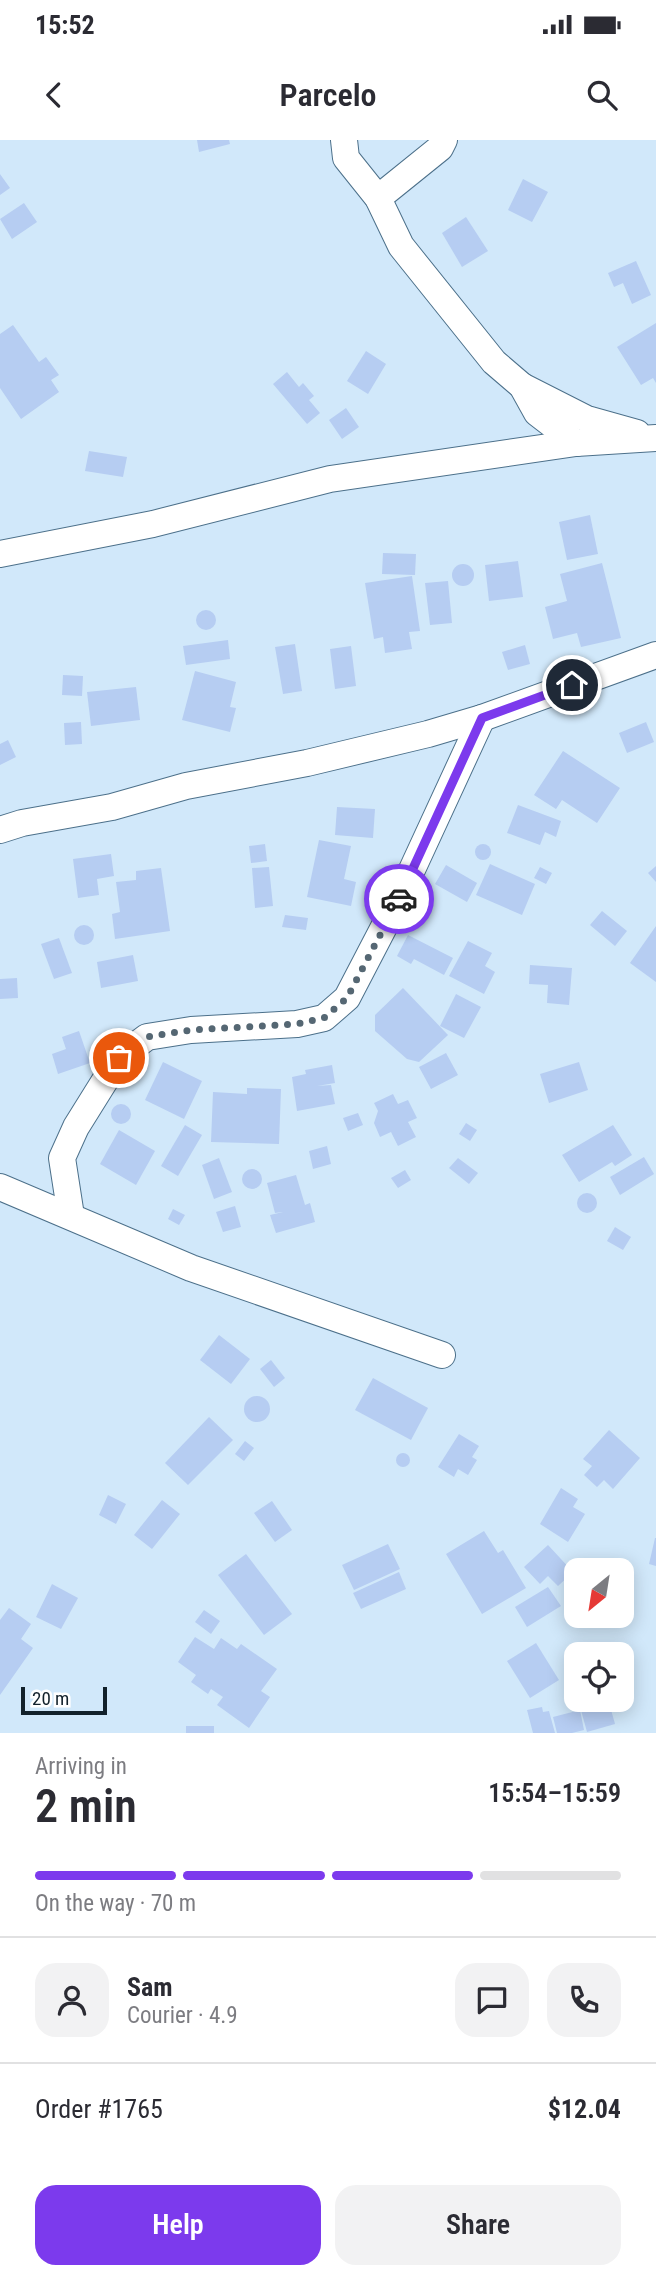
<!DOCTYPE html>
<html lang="en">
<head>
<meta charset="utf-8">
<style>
  body { margin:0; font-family:"Roboto Condensed",sans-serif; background:#f2f2f3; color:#2b2b33; height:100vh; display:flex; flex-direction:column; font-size:26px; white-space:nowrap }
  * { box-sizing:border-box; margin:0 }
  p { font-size:23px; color:#7c7c81 }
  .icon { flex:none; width:38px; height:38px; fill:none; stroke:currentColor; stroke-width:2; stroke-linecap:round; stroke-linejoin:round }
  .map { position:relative; height:1593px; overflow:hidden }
  .drawer { display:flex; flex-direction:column; background:#fff; flex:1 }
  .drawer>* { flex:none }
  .needle { width:46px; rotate:210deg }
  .controls { position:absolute; left:564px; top:1418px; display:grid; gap:14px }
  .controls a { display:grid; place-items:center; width:70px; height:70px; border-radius:14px; background:#fff; box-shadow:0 4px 18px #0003; font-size:35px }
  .scale { position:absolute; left:21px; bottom:18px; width:86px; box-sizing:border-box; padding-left:7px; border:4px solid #12212b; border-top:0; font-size:19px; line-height:24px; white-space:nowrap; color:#12212b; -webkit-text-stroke:5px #fff; paint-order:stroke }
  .pin { position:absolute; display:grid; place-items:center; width:60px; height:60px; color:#fff; margin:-30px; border:4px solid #fff; border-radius:50%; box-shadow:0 2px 7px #0007 }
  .courier { position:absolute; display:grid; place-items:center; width:70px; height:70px; margin:-35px; border:5px solid #7c3aed; border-radius:50%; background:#fff; color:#222; box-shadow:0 2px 9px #0007 }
  .overview em { font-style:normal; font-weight:600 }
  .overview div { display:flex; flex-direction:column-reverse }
  .overview { display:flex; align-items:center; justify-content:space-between; height:119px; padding:0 35px }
  h1 { font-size:46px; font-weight:600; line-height:52px }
  .bar { display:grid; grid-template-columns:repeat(4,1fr); gap:10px 7px; align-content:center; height:84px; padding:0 35px }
  .bar i { height:9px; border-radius:5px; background:#e1e1e2 }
  .bar .current { background:#7c3aed }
  .bar p { grid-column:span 4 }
  .line { display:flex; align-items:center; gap:18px; padding:0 35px; border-top:2px solid #e1e1e2 }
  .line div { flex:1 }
  .round { display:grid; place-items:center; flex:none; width:74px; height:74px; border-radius:21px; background:#f2f2f3 }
  .button { display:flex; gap:14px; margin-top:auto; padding:14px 35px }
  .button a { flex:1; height:80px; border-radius:21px; background:#7c3aed; color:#fff; font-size:28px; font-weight:600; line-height:80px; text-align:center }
  .button a+a { background:#f2f2f3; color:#2b2b33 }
  .status { display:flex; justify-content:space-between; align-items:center; height:49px; padding:0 35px; background:#fff; direction:ltr }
  .status svg { height:19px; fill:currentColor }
  header { display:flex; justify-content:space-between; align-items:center; height:91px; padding:0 35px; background:#fff; font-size:32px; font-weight:600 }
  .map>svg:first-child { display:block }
  .building { fill:#b6cdf2 }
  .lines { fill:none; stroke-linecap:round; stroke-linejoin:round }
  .street-casing { stroke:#4c708a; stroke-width:28 }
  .street { stroke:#fff; stroke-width:26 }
  .done { stroke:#556773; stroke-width:7; stroke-dasharray:0 12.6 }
  .route { stroke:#7c3aed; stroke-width:9 }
</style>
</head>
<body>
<div class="status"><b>15:52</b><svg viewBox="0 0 49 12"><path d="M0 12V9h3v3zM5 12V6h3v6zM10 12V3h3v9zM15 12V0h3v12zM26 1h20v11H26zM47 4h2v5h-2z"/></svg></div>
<header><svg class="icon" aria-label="back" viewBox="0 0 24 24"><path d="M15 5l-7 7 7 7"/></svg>Parcelo<svg class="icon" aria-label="search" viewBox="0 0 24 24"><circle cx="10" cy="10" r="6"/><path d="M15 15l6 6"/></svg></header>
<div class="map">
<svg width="656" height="1593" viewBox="0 0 656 1593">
  <rect width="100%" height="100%" fill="#d1e8fa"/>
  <g class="building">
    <polygon points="197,0 229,0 230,4 199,12"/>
    <polygon points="0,34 10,48 0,55"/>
    <polygon points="523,39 548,52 532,82 508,70"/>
    <polygon points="24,63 37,82 12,99 0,79"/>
    <polygon points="466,77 488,111 462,127 442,93"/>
    <polygon points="636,121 651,155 632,164 623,143 614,147 608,133"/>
    <polygon points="656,183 656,243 653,238 641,245 617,207"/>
    <polygon points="13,185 39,222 46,217 59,235 51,240 59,252 21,279 0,248 0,194"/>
    <polygon points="366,211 386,224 368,254 347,241"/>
    <polygon points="287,232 299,247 303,243 314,256 309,260 320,273 307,284 273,244"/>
    <polygon points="346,268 359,287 342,299 329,280"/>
    <polygon points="89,311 127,317 123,337 85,331"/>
    <polygon points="590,375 598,414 567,420 559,382"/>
    <polygon points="383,413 416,414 415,435 382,434"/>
    <polygon points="518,421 523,457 489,461 485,425"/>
    <polygon points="602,423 621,498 581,507 577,493 553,499 545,467 567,461 560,434"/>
    <circle cx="463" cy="435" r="11"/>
    <polygon points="412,436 420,491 409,492 412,509 385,513 383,497 374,499 365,443"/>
    <polygon points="448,441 452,483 430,485 425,443"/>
    <circle cx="206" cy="480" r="10"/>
    <polygon points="228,500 230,519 186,525 183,506"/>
    <polygon points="295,504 302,551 283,554 275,507"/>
    <polygon points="525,505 530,524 508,530 502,512"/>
    <polygon points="351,506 356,546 335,549 330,509"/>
    <polygon points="195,531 236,542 230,567 236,568 230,592 182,580"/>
    <polygon points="63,535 83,536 82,556 62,555"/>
    <polygon points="136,547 140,580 91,586 87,552"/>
    <polygon points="81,582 82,604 65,605 64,583"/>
    <polygon points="646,582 654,602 627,613 619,593"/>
    <polygon points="8,600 16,617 0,625 0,604"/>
    <polygon points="563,611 620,648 597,683 562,660 556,669 534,655"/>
    <polygon points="518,665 561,681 556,697 545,692 540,705 507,693"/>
    <polygon points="337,667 375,669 373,698 335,695"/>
    <polygon points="319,700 351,706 344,739 356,742 351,766 307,757"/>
    <circle cx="483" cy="712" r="8"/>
    <polygon points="265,704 267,721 251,723 249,706"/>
    <polygon points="111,714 114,736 97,739 99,755 78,758 73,719"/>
    <polygon points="490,724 535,744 522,775 476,755"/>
    <polygon points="446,725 477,743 467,762 435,744"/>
    <polygon points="656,726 656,742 648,733"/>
    <polygon points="269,727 273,766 255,768 252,728"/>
    <polygon points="540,727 552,733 546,744 534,738"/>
    <polygon points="161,728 170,791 115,799 112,774 120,772 116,742 136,740 136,731"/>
    <polygon points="602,771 627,791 615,806 590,785"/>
    <polygon points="285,775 308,778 306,790 282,787"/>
    <circle cx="84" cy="795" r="10"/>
    <polygon points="656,786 656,842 630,823"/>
    <polygon points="408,795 453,818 444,835 414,819 411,824 397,816"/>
    <polygon points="59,798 72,833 54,839 41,804"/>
    <polygon points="468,801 492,813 485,826 495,832 484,854 449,836"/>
    <polygon points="133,815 138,841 101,848 97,822"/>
    <polygon points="530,825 572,828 569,865 547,863 548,845 529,844"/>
    <polygon points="17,838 18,858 0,859 0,839"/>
    <polygon points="403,848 448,895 419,922 407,919 375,891 375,875"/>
    <polygon points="456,854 481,867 464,898 440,886"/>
    <polygon points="79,891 90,923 58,934 52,914 66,909 62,897"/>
    <polygon points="446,913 458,935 431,949 419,927"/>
    <polygon points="163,922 202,941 184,979 145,960"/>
    <polygon points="579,922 588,950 549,963 540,934"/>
    <polygon points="332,925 335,943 317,946 331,945 335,964 297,971 292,937 306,934 305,930"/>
    <polygon points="247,948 281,949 279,1004 211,1002 213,952 247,954"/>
    <polygon points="393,954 398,964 408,960 417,978 408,982 416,997 398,1006 391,992 380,997 374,983 378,971 374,963"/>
    <circle cx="121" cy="974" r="10"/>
    <polygon points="358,973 363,985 348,991 343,978"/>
    <polygon points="466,983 477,990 470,1001 459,994"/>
    <polygon points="185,985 202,995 178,1036 161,1026"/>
    <polygon points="613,985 632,1015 615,1026 612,1022 579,1042 562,1015"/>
    <polygon points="119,990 155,1011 136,1045 100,1024"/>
    <polygon points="327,1006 331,1024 313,1029 309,1011"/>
    <polygon points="644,1017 654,1034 620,1055 610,1037"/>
    <polygon points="219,1018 232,1052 214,1059 202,1025"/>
    <polygon points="458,1018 478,1033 469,1044 449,1028"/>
    <circle cx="252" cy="1039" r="10"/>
    <polygon points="405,1030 411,1040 398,1048 391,1038"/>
    <polygon points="296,1035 305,1065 310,1063 315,1082 276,1093 270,1075 283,1072 275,1073 267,1043"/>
    <circle cx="587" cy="1063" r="10"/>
    <polygon points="235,1066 241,1087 223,1092 216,1072"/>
    <polygon points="173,1069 185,1075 179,1085 168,1079"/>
    <polygon points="615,1087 631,1097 623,1110 607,1101"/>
    <polygon points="219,1195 250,1219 231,1244 200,1220"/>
    <polygon points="271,1220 285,1238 274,1247 260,1229"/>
    <polygon points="373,1238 428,1268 411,1300 355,1270"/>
    <circle cx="257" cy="1269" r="13"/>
    <polygon points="209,1277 233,1300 188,1345 165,1323"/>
    <polygon points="609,1290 640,1318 613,1349 604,1340 597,1347 584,1335 592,1326 583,1319"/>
    <polygon points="459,1294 479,1306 472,1317 477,1320 468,1335 458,1329 454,1337 438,1327"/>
    <polygon points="245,1301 254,1308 244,1321 235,1314"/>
    <circle cx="403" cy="1320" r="7"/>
    <polygon points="561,1348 578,1359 573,1367 585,1374 568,1402 540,1384"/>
    <polygon points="108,1355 126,1364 116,1384 99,1375"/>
    <polygon points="162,1360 180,1374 152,1409 134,1395"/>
    <polygon points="272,1361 292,1390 275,1402 254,1373"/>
    <polygon points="484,1391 498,1413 503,1410 526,1448 482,1474 446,1414"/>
    <polygon points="655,1398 656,1398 656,1426 649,1424"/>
    <polygon points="388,1404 400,1429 354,1450 342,1425"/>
    <polygon points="548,1405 573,1432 558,1446 548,1436 540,1444 524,1427"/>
    <polygon points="246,1414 292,1474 264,1495 218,1435"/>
    <polygon points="399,1432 406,1449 361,1469 353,1453"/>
    <polygon points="52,1444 78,1458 61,1489 36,1477"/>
    <polygon points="548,1447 561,1466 527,1487 515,1467"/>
    <polygon points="9,1468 31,1484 21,1499 33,1508 0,1555 0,1480"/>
    <polygon points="204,1470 220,1481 211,1494 195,1482"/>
    <polygon points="195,1497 214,1509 221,1498 237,1509 241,1504 277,1529 261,1551 270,1557 249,1588 217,1565 223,1557 211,1549 208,1554 191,1542 196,1535 178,1522"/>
    <polygon points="536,1503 559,1540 530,1558 507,1521"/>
    <polygon points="591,1559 608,1559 615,1584 587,1592 579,1563"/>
    <polygon points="542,1567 543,1572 549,1571 555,1593 533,1593 527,1570"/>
    <polygon points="580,1570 584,1590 572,1593 557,1593 553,1577"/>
    <rect x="186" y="1586" width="28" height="7"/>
  </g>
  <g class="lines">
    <g class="street-casing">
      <g id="street">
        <polyline points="344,0 346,18 378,58 401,106 494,222 522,246 537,273 576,303"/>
        <polyline points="378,58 440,8 444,0"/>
        <polyline points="522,246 587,279 637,293"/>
        <polyline points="0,414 153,384 330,339 576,303 656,298"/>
        <polyline points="0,690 22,683 112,667 186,646 307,623 428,594 482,578 656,515"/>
        <polyline points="0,1047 191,1128 442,1215"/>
        <polyline points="71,1076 62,1018 76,987 119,918 147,897 191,890 297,884 324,878 347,858 398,760 482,578"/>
      </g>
    </g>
    <use href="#street" class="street"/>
  </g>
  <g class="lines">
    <polyline class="done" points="119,918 146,897 191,890 297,884 324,878 347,858 399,759"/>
    <polyline class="route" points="399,759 482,578 572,545"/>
  </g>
</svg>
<div class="controls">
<a><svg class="needle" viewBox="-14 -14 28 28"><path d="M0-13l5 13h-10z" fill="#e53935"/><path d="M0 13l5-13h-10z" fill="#7c7c81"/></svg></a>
<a><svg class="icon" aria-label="locate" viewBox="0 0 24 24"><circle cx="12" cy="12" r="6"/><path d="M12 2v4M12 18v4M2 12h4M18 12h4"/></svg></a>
</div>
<div class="scale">20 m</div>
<div class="pin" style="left:119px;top:918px;background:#ea580c"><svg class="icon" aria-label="bag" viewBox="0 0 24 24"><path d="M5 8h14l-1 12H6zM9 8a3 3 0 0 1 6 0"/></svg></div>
<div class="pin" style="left:572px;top:545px;background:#1f2937"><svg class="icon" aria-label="home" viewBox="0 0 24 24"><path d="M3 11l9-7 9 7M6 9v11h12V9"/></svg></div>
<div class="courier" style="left:399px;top:759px"><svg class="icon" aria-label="car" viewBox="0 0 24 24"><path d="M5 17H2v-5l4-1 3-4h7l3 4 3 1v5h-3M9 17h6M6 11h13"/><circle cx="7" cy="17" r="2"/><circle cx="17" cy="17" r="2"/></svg></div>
</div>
<section class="drawer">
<div class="overview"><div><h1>2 min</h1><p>Arriving in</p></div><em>15:54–15:59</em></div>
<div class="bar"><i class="current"></i><i class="current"></i><i class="current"></i><i></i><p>On the way · 70 m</p></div>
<div class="line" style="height:126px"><a class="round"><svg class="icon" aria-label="person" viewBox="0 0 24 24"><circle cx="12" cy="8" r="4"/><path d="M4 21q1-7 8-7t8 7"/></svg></a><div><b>Sam</b><p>Courier · 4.9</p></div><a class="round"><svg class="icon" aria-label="chat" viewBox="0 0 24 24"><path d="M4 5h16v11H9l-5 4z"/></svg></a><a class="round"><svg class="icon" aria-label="phone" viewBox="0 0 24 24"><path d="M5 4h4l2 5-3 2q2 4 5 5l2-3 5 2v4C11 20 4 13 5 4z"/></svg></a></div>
<div class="line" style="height:91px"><div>Order #1765</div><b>$12.04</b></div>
<div class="button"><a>Help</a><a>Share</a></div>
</section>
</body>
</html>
